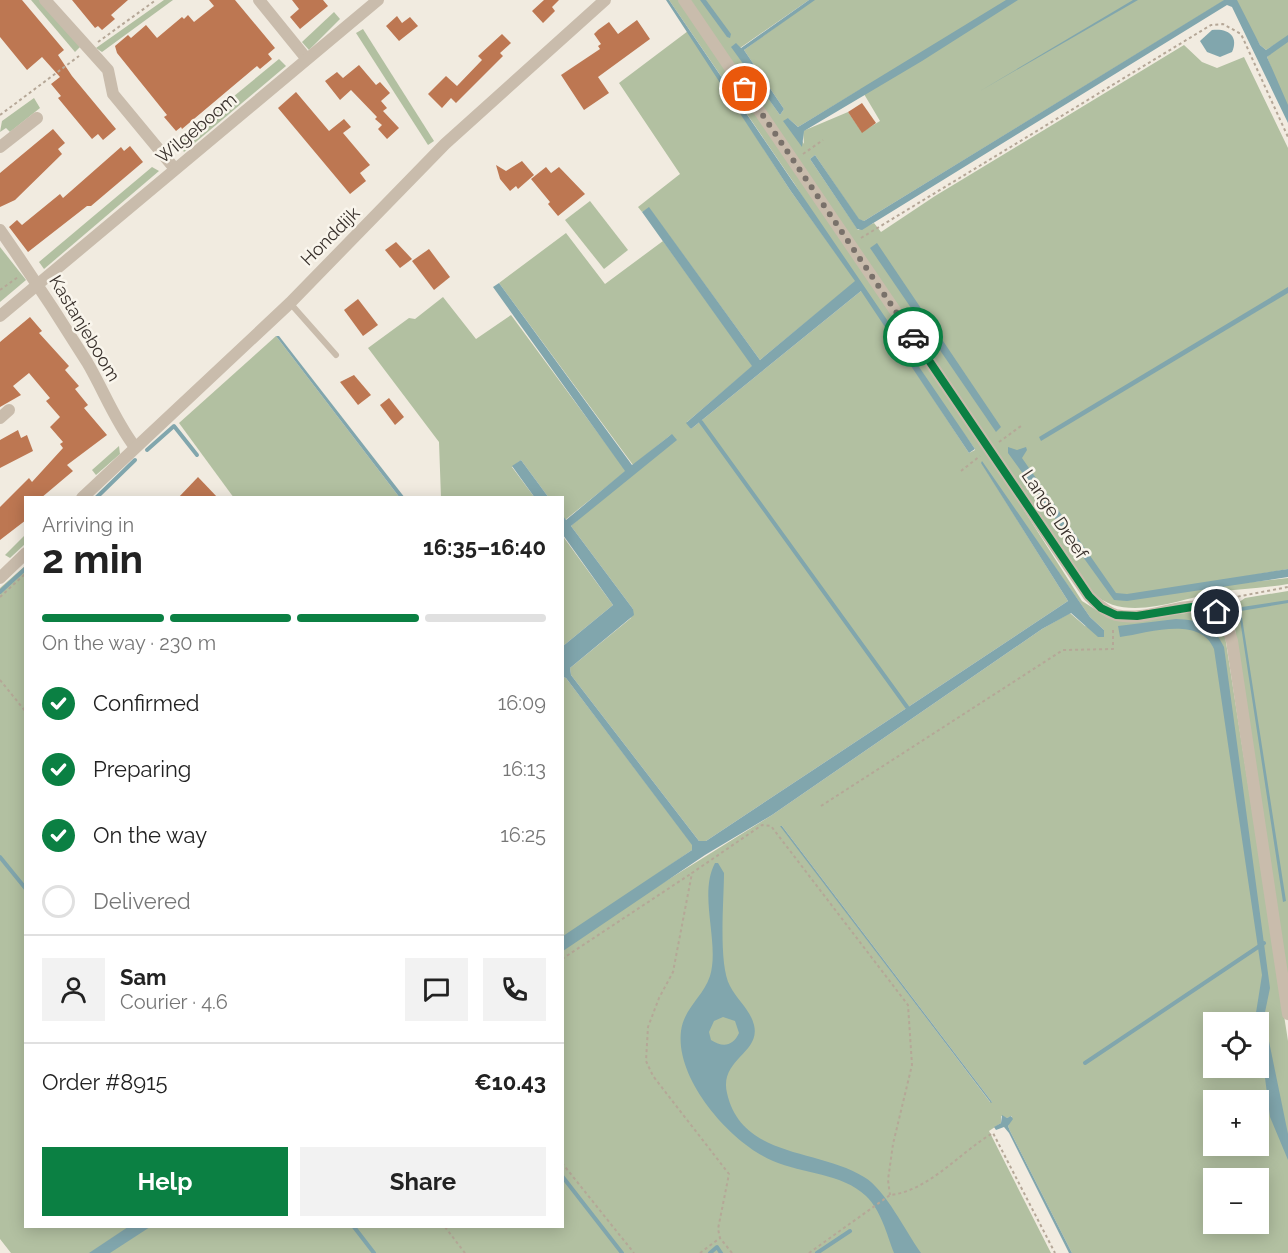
<!DOCTYPE html>
<html lang="en">
<head>
<meta charset="utf-8">
<style>
  body { margin:0; font-family:Raleway,sans-serif; background:#f2f2f2; color:#222; height:100vh; display:flex; flex-direction:column; font-size:22px; white-space:nowrap }
  * { box-sizing:border-box; margin:0 }
  p { font-size:20px; color:#767676 }
  .icon { flex:none; width:33px; height:33px; fill:none; stroke:currentColor; stroke-width:2; stroke-linecap:round; stroke-linejoin:round }
  .map { position:relative; flex:1; overflow:hidden }
  .side { position:absolute; left:24px; top:496px; width:540px; height:732px; display:flex; flex-direction:column; background:#fff; border-radius:0px; box-shadow:0 3px 15px #0003 }
  .side>* { flex:none }
  .fabs { position:absolute; left:1203px; top:1012px; display:grid; gap:12px }
  .fabs a { display:grid; place-items:center; width:66px; height:66px; border-radius:0px; background:#fff; box-shadow:0 3px 15px #0003; font-size:30px }
  .pin { position:absolute; display:grid; place-items:center; width:51px; height:51px; color:#fff; margin:-26px; border:3px solid #fff; border-radius:50%; box-shadow:0 2px 6px #0007 }
  .courier { position:absolute; display:grid; place-items:center; width:60px; height:60px; margin:-30px; border:4px solid #0b8043; border-radius:50%; background:#fff; color:#222; box-shadow:0 2px 8px #0007 }
  .head em { font-style:normal; font-weight:700 }
  .head div { display:flex; flex-direction:column-reverse }
  .head { display:flex; align-items:center; justify-content:space-between; height:102px; padding:0 18px }
  h1 { font-size:39px; font-weight:700; line-height:45px }
  .bar { display:grid; grid-template-columns:repeat(4,1fr); gap:9px 6px; align-content:center; height:72px; padding:0 18px }
  .bar i { height:8px; border-radius:4px; background:#e0e0e0 }
  .bar .active { background:#0b8043 }
  .bar p { grid-column:span 4 }
  .line { display:flex; align-items:center; gap:15px; padding:0 18px; border-top:2px solid #e0e0e0 }
  .line div { flex:1 }
  .round { display:grid; place-items:center; flex:none; width:63px; height:63px; border-radius:0px; background:#f2f2f2 }
  ol { padding:0 18px; list-style:none }
  li { display:flex; align-items:center; gap:18px; height:66px }
  li p { margin-inline-start:auto }
  li .icon { padding:6px; border-radius:50%; background:#0b8043; color:#fff; stroke-width:4 }
  li:last-child { color:#767676 }
  li i { width:33px; height:33px; border:3px solid #e0e0e0; border-radius:50% }
  .button { display:flex; gap:12px; margin-top:auto; padding:12px 18px }
  .button a { flex:1; height:69px; border-radius:0px; background:#0b8043; color:#fff; font-size:24px; font-weight:700; line-height:69px; text-align:center }
  .button a+a { background:#f2f2f2; color:#222 }
  .map>svg:first-child { display:block }
  .green { fill:#b2c0a1; fill-rule:evenodd }
  .water { fill:#81a6ad; fill-rule:evenodd }
  .lines { fill:none; stroke-linecap:round; stroke-linejoin:round }
  .stream { stroke:#81a6ad; stroke-width:4 }
  .building { fill:#bd7752 }
  .path { stroke:#b5a797; stroke-width:2; stroke-dasharray:3 3; stroke-linecap:butt }
  .lane { stroke:#c9bcac; stroke-width:6 }
  .street { stroke:#c9bcac; stroke-width:12 }
  .done { stroke:#79716a; stroke-width:6; stroke-dasharray:0 10.8 }
  .route { stroke:#0b8043; stroke-width:8 }
  .labels { text-anchor:middle; dominant-baseline:central; stroke-width:5; stroke-linejoin:round; paint-order:stroke }
  .street-label { font-size:18px; fill:#38302b; stroke:#f9f5ec }
</style>
</head>
<body>
<div class="map">
<svg width="1288" height="1253" viewBox="0 0 1288 1253">
  <rect width="100%" height="100%" fill="#f1ebe0"/>
  <g class="green">
    <polygon points="31,0 39,0 81,46 75,52"/>
    <polygon points="164,0 173,0 102,52 96,48"/>
    <path d="M669,0H681L990,457L1082,601L1109,618L1171,615L1201,611L1223,623L1288,1041V1253H1072L1010,1131L1008,1126L1012,1116L1007,1118L1001,1116V1123L989,1131L1051,1253H11L0,1239V588L25,566L26,1227H562L563,945L772,815L1042,629L1070,613L1085,626L1104,630L1090,617L981,462L1068,601L706,841H699L571,675L570,668L631,618L633,609L571,526L672,434L633,465L499,283L566,233L605,284L663,241L753,366L687,422L691,429L861,291L855,282L760,360L649,208L642,212L638,207L680,174L619,83L688,31L790,190L848,270L794,183ZM877,313L975,449V450L969,453ZM781,826H782L992,1102H990ZM1214,1023H1258V1068H1214ZM1214,1101H1258V1146H1214ZM1214,1179H1258V1224H1214Z"/>
    <path d="M690,0H809L740,48L732,47L780,115L784,109L744,50L813,0H1225L864,221L859,220L815,155L810,159L858,230L874,223L881,232L935,196L1184,45L1202,62L1217,68L1244,57L1288,148V569L1152,593L1288,578V584C1265,588 1241,589 1218,592C1182,598 1125,624 1093,593ZM861,89L880,121L862,132L848,112L803,131L804,144L788,118L798,127Z"/>
    <polygon points="1233,0 1288,0 1288,36 1266,50 1260,45"/>
    <polygon points="334,12 340,19 309,50 302,42"/>
    <polygon points="363,29 434,141 428,145 356,33"/>
    <polygon points="1288,38 1288,113 1267,57"/>
    <polygon points="279,59 286,66 184,152 177,143"/>
    <polygon points="34,98 40,108 10,132 6,128 0,132 2,121"/>
    <polygon points="152,167 159,171 44,269 39,262"/>
    <polygon points="590,201 628,250 604,269 565,220"/>
    <polygon points="0,247 26,280 0,302"/>
    <polygon points="443,297 476,339 511,315 626,471 565,520 563,516 562,498 549,498 521,460 512,467 535,498 441,498 439,442 368,348 409,318 415,319"/>
    <polygon points="276,336 400,498 234,498 179,423"/>
    <polygon points="119,446 120,454 96,475 92,470"/>
    <polygon points="25,535 25,544 10,558 5,555"/>
    <polygon points="562,535 613,605 563,646 562,646"/>
    <polygon points="1288,591 1288,1021 1232,607 1245,598"/>
    <polygon points="563,677 566,678 692,844 692,850 563,939"/>
  </g>
  <g class="water">
    <polygon points="666,0 669,0 975,449 969,453 861,291 691,429 686,423 752,366 642,212 649,207 760,360 855,281 790,190"/>
    <polygon points="700,0 706,0 731,34 730,38 727,37"/>
    <polygon points="809,0 815,0 744,50 784,109 780,115 731,47 736,43 741,48"/>
    <polygon points="1006,0 1018,0 922,61 804,131 802,147 783,121 788,118 798,127"/>
    <polygon points="1133,0 1138,0 980,91"/>
    <polygon points="1224,0 1237,0 1260,45 1266,50 1288,35 1288,42 1267,57 1288,105 1288,123 1232,7 1227,5 862,230 857,229 810,159 815,155 859,219 864,221"/>
    <path d="M1212,30C1228,28 1239,36 1232,52L1220,57L1207,52L1200,41Z"/>
    <polygon points="877,243 1001,427 996,432 870,248"/>
    <polygon points="499,283 632,465 672,434 677,440 571,526 633,609 634,615 570,668 571,675 699,841 706,841 1068,601 981,463 982,461 1090,617 1104,630 1104,637 1098,637 1071,613 1042,629 772,815 705,855 563,951 563,936 692,850 692,845 566,678 563,677 563,646 613,605 563,535 563,516 566,520 625,471 493,287"/>
    <polygon points="1288,287 1288,293 1041,441 1039,437"/>
    <polygon points="276,336 279,336 405,498 400,498"/>
    <polygon points="1008,447 1017,450 1026,447 1027,450 1022,458 1116,593 1127,594 1288,569 1288,577 1127,601 1114,600 1008,453"/>
    <polygon points="521,460 549,498 535,498 512,466"/>
    <polygon points="1288,600 1288,603 1241,611 1286,901 1283,902 1239,613 1242,607"/>
    <path d="M1176,619C1200,620 1213,624 1224,647L1270,988L1264,1017L1288,1134V1160L1270,1117L1258,1023L1255,1019L1262,975L1214,649C1200,615 1148,633 1120,637L1118,626Z"/>
    <polygon points="780,826 782,826 992,1102 991,1103"/>
    <path d="M715,863H718L724,873C724,900 718,964 730,986C737,1000 750,1009 754,1025C761,1053 719,1059 727,1093C742,1159 818,1148 864,1177C885,1189 906,1232 921,1253H894C887,1235 881,1210 866,1196C842,1173 803,1174 773,1161C731,1143 675,1080 681,1031C684,1008 703,997 710,976C720,943 698,895 715,863ZM723,1017L735,1021L739,1033C733,1046 723,1048 711,1040L709,1032L714,1021Z"/>
    <polygon points="1002,1115 1007,1118 1011,1116 1013,1119 1008,1126 1010,1131 1072,1253 1069,1253 1009,1133 1004,1127 996,1130 994,1127 1001,1123"/>
    <polygon points="128,1227 150,1227 110,1253 89,1253"/>
  </g>
  <g class="lines">
    <g class="stream">
      <polyline points="701,422 907,707"/>
      <polyline points="147,450 174,426 197,455"/>
      <polyline points="96,498 135,460"/>
      <polyline points="0,592 26,568"/>
      <polyline points="0,857 26,889"/>
      <polyline points="1085,1063 1264,943"/>
      <polyline points="562,1176 622,1253"/>
      <polyline points="354,1227 374,1253"/>
      <polyline points="710,1253 717,1247 721,1253"/>
      <polyline points="817,1253 850,1231"/>
    </g>
  </g>
  <g class="building">
    <polygon points="0,0 22,0 64,50 58,55 72,76 116,129 103,140 98,134 92,139 58,98 61,96 51,84 60,77 42,57 27,70 0,37"/>
    <polygon points="72,0 128,0 111,15 115,19 102,30 98,26 95,28"/>
    <polygon points="209,0 235,0 275,48 268,54 272,59 260,69 257,66 182,129 181,127 176,131 164,117 167,115 117,53 115,46 128,35 131,38 146,25 157,38 182,17 184,19 188,15 194,22 214,6"/>
    <polygon points="292,0 323,0 328,6 300,29 290,17 299,9"/>
    <polygon points="544,0 559,0 552,7 555,11 543,23 532,11"/>
    <polygon points="397,16 402,23 410,17 418,26 399,41 386,26"/>
    <polygon points="637,20 650,39 598,77 609,93 584,110 561,75 600,49 598,46 601,44 594,34 598,30 609,22 618,34"/>
    <polygon points="502,34 511,43 500,53 503,56 456,103 451,98 442,108 428,94 446,76 457,86 482,60 478,56"/>
    <polygon points="359,65 376,85 380,82 390,93 381,101 387,108 383,111 399,128 387,139 378,129 382,125 375,119 377,117 351,90 340,100 325,81 337,72 343,78"/>
    <polygon points="296,92 329,131 344,119 351,127 343,133 370,165 360,173 366,181 350,194 278,108"/>
    <polygon points="862,103 876,123 862,133 848,112"/>
    <polygon points="53,129 65,143 58,149 62,154 15,200 0,207 0,173"/>
    <polygon points="130,146 143,162 91,206 87,206 28,252 9,227 17,220 22,225 60,194 63,198 121,147 124,151"/>
    <polygon points="522,161 534,175 518,189 516,186 510,191 500,179 496,165 506,171"/>
    <polygon points="546,167 551,173 559,167 585,194 558,216 548,204 550,202 531,179"/>
    <polygon points="396,242 412,259 400,268 385,250"/>
    <polygon points="429,249 450,277 434,290 412,261"/>
    <polygon points="358,299 378,325 363,336 344,310"/>
    <polygon points="30,317 42,331 39,333 69,366 65,370 79,386 75,389 88,405 84,408 107,435 67,465 73,471 41,498 26,498 26,520 0,540 0,507 29,478 32,482 63,448 60,444 63,442 50,427 60,417 46,401 50,398 29,373 13,386 21,395 0,407 0,342"/>
    <polygon points="354,375 371,395 358,405 340,382"/>
    <polygon points="389,398 404,417 395,425 380,405"/>
    <polygon points="18,430 21,438 27,435 33,451 0,468 0,440"/>
    <polygon points="198,477 218,498 178,498"/>
  </g>
  <g class="lines">
    <g class="path">
      <polyline points="98,42 156,0"/>
      <polyline points="0,115 79,56"/>
      <polyline points="803,154 823,140"/>
      <polyline points="861,238 1211,25 1223,24 1241,34 1288,137"/>
      <polyline points="0,290 18,277"/>
      <polyline points="999,442 1021,426"/>
      <polyline points="961,471 980,456"/>
      <polyline points="0,597 26,573"/>
      <polyline points="1220,600 1288,587"/>
      <polyline points="0,680 26,712"/>
      <polyline points="821,806 1063,650 1113,649 1113,627"/>
      <polyline points="562,959 692,873"/>
      <polyline points="562,1163 634,1253"/>
      <polyline points="445,1227 465,1253"/>
      <polyline points="700,1253 720,1238"/>
      <polyline points="732,1253 720,1238 718,1229 729,1174 653,1076 646,1061 648,1027 659,998 673,972 692,873 762,825 771,826 908,1005 912,1065 893,1144 888,1180 890,1195"/>
      <path d="M809,1253L890,1195C929,1191 960,1152 993,1133L1055,1253"/>
    </g>
    <polyline class="lane" points="290,303 336,355"/>
    <g class="street">
      <polyline points="45,0 108,70 113,94 175,169"/>
      <polyline points="259,0 306,58"/>
      <path d="M684,0L1089,596C1097,603 1105,612 1116,615C1161,626 1213,575 1232,641L1288,1014"/>
      <polyline points="0,147 37,118"/>
      <path d="M0,230C30,273 59,317 87,362C104,391 115,421 135,447"/>
      <polyline points="0,316 378,0"/>
      <polyline points="0,418 9,410"/>
      <polyline points="82,498 290,303 445,144 605,0"/>
      <polyline points="0,578 26,553"/>
    </g>
  </g>
  <g class="lines">
    <polyline class="done" points="745,89 913,337"/>
    <polyline class="route" points="913,337 1089,596 1101,608 1116,615 1137,616 1198,606 1217,612"/>
  </g>
  <g class="labels">
    <g class="street-label">
      <text transform="translate(196 128) rotate(-40)">Wilgeboom</text>
      <text transform="translate(330 236) rotate(-45)">Honddijk</text>
      <text transform="translate(85 328) rotate(59)">Kastanjeboom</text>
      <text transform="translate(1055 514) rotate(56)">Lange Dreef</text>
    </g>
  </g>
</svg>
<div class="fabs">
<a><svg class="icon" aria-label="locate" viewBox="0 0 24 24"><circle cx="12" cy="12" r="6"/><path d="M12 2v4M12 18v4M2 12h4M18 12h4"/></svg></a>
<a>+</a>
<a>−</a>
</div>
<div class="pin" style="left:745px;top:89px;background:#ea580c"><svg class="icon" aria-label="bag" viewBox="0 0 24 24"><path d="M5 8h14l-1 12H6zM9 8a3 3 0 0 1 6 0"/></svg></div>
<div class="pin" style="left:1217px;top:612px;background:#1f2937"><svg class="icon" aria-label="home" viewBox="0 0 24 24"><path d="M3 11l9-7 9 7M6 9v11h12V9"/></svg></div>
<div class="courier" style="left:913px;top:337px"><svg class="icon" aria-label="car" viewBox="0 0 24 24"><path d="M5 17H2v-5l4-1 3-4h7l3 4 3 1v5h-3M9 17h6M6 11h13"/><circle cx="7" cy="17" r="2"/><circle cx="17" cy="17" r="2"/></svg></div>
<section class="side">
<div class="head"><div><h1>2 min</h1><p>Arriving in</p></div><em>16:35–16:40</em></div>
<div class="bar"><i class="active"></i><i class="active"></i><i class="active"></i><i></i><p>On the way · 230 m</p></div>
<ol>
<li><svg class="icon" aria-label="check" viewBox="0 0 24 24"><path d="M5 12l5 5 9-10"/></svg>Confirmed<p>16:09</p></li>
<li><svg class="icon" aria-label="check" viewBox="0 0 24 24"><path d="M5 12l5 5 9-10"/></svg>Preparing<p>16:13</p></li>
<li><svg class="icon" aria-label="check" viewBox="0 0 24 24"><path d="M5 12l5 5 9-10"/></svg>On the way<p>16:25</p></li>
<li><i></i>Delivered</li>
</ol>
<div class="line" style="height:108px"><a class="round"><svg class="icon" aria-label="person" viewBox="0 0 24 24"><circle cx="12" cy="8" r="4"/><path d="M4 21q1-7 8-7t8 7"/></svg></a><div><b>Sam</b><p>Courier · 4.6</p></div><a class="round"><svg class="icon" aria-label="chat" viewBox="0 0 24 24"><path d="M4 5h16v11H9l-5 4z"/></svg></a><a class="round"><svg class="icon" aria-label="phone" viewBox="0 0 24 24"><path d="M5 4h4l2 5-3 2q2 4 5 5l2-3 5 2v4C11 20 4 13 5 4z"/></svg></a></div>
<div class="line" style="height:78px"><div>Order #8915</div><b>€10.43</b></div>
<div class="button"><a>Help</a><a>Share</a></div>
</section>
</div>
</body>
</html>
